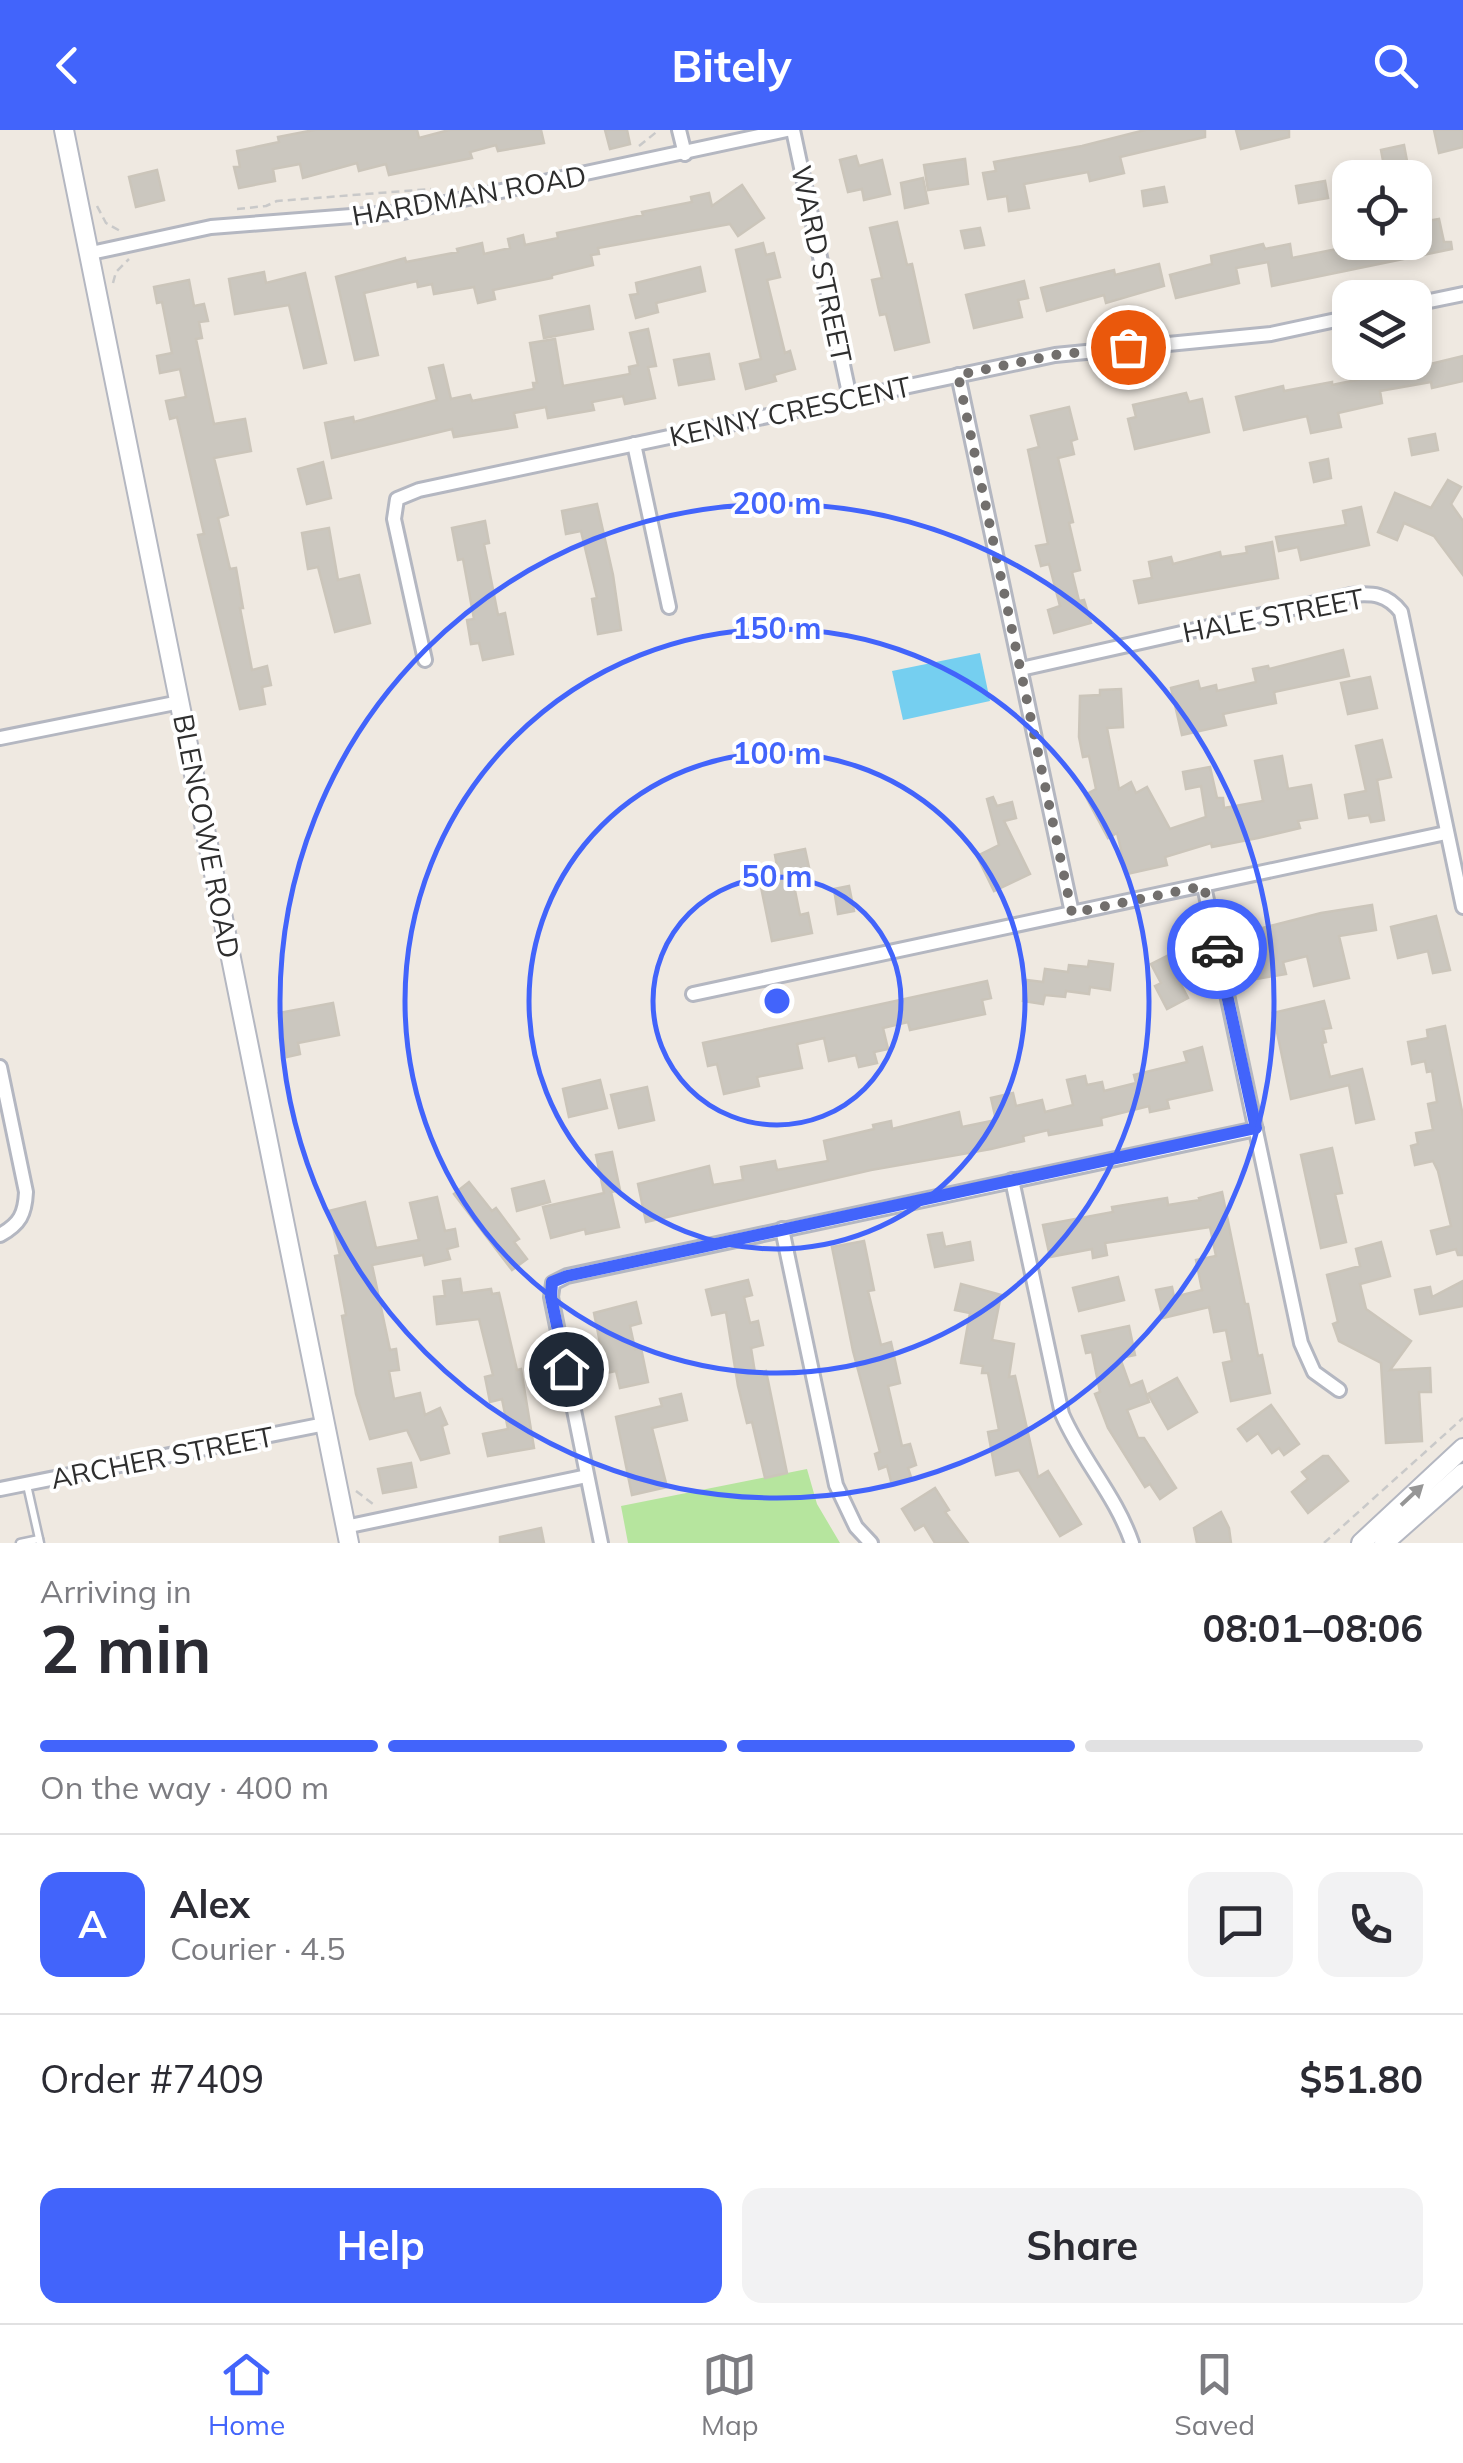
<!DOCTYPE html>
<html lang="en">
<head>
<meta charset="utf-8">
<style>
  body { margin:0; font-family:Mulish,sans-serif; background:#f2f2f3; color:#2b2b33; height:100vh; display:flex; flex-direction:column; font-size:38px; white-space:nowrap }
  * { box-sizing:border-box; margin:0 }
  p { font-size:32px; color:#7c7c81 }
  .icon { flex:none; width:55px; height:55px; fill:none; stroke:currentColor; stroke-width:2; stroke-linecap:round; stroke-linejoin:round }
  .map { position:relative; height:1413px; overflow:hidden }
  .panel { display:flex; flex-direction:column; background:#fff; flex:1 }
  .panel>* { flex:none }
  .buttons { position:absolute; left:1332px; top:30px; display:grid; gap:20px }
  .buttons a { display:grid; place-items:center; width:100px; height:100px; border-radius:20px; background:#fff; box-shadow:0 5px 15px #0003; font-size:50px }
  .pin { position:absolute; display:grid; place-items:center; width:85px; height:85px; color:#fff; margin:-42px; border:5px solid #fff; border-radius:50%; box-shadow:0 2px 10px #0007 }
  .courier { position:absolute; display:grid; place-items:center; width:100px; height:100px; margin:-50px; border:8px solid #4264fb; border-radius:50%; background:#fff; color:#222; box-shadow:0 2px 12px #0007 }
  .overview em { font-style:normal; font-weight:700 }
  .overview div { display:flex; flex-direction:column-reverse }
  .overview { display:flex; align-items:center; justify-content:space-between; height:170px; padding:0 40px }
  h1 { font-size:65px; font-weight:700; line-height:75px }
  .bar { display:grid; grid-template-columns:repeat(4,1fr); gap:15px 10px; align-content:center; height:120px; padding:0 40px }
  .bar i { height:12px; border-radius:8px; background:#e1e1e2 }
  .bar .on { background:#4264fb }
  .bar p { grid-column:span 4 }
  .line { display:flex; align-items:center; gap:25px; padding:0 40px; border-top:2px solid #e1e1e2 }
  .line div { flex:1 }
  .round { display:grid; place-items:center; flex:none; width:105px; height:105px; border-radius:20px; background:#f2f2f3 }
  .cta { display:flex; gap:20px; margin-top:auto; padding:20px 40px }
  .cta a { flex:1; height:115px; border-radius:20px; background:#4264fb; color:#fff; font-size:40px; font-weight:700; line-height:115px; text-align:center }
  .cta a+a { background:#f2f2f3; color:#2b2b33 }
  header { display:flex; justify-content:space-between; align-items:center; height:130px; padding:0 40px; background:#4264fb; color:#fff; font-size:45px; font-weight:700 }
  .tab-bar { display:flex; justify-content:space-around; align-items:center; height:140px; border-top:2px solid #e1e1e2; background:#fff; font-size:28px; color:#7c7c81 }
  .tab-bar a { display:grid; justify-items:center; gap:5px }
  .tab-bar .on { color:#4264fb }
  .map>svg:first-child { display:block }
  .green { fill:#b6e59e }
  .water { fill:#75cff0 }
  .building { fill:#cbc7bf; stroke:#cbc5ba; stroke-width:2.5 }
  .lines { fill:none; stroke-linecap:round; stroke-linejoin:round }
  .service-casing { stroke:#b4b7c1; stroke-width:11 }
  .minor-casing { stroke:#b4b7c1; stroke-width:18 }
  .tertiary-casing { stroke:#b4b7c1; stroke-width:22 }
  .secondary-casing { stroke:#b4b7c1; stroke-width:22 }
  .path { stroke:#c9c9c9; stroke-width:2.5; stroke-dasharray:8 5; stroke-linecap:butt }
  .service { stroke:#fff; stroke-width:6 }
  .minor { stroke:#fff; stroke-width:12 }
  .tertiary { stroke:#fff; stroke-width:18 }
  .secondary { stroke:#fff; stroke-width:18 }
  .oneway { fill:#969696 }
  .done { stroke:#726f6d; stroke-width:10; stroke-dasharray:0 18 }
  .route { stroke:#4264fb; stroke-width:12 }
  .ring { fill:none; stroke:#4264fb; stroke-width:5 }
  .labels { text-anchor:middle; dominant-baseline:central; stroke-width:8; stroke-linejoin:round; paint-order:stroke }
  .street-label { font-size:28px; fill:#2e2e2e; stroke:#fff }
  .centre { fill:#4264fb; stroke:#fff; stroke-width:5 }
  .ring-label { font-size:30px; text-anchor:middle; font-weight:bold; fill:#4264fb; stroke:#fff; stroke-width:8; stroke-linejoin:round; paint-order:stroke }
</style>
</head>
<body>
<header><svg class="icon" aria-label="back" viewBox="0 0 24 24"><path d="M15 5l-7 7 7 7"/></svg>Bitely<svg class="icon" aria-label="search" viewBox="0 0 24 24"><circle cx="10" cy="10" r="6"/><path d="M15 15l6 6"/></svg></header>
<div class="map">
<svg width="1463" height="1413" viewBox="0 0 1463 1413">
  <rect width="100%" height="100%" fill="#efe9e1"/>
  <polygon class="green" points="807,1339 817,1374 840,1413 628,1413 621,1376"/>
  <polygon class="water" points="980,523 990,571 903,590 892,541"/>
  <g class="building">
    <polygon points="314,0 417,0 419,8 449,0 541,0 544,13 498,21 496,15 470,22 472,28 389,45 386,34 359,41 357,33 303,48 300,34 273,39 275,51 239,58 234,37 240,37 237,21 279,12 278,7"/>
    <polygon points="605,0 627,0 630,14 610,19"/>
    <polygon points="1145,0 1205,0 1205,7 1120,27 1124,43 1090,51 1088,42 1024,54 1029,78 1009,81 1007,66 988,69 983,43 996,41 994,32 1082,16"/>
    <polygon points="1236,0 1289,0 1289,7 1241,19"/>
    <polygon points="1434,0 1463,0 1463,17 1439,23"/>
    <polygon points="1404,15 1407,31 1384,36 1381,20"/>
    <polygon points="856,26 859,36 882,30 890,64 864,70 862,59 848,62 840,30"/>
    <polygon points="965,29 968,54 928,60 924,35"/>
    <polygon points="157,40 164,70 136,77 129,47"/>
    <polygon points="923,48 928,73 905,78 901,53"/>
    <polygon points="1325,51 1328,68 1299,73 1296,56"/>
    <polygon points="742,55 764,88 738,106 730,94 598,118 599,124 591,125 593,135 552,145 552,148 493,160 495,169 478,173 474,157 434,164 432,154 418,157 417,151 364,163 378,225 355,230 336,147 405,128 406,132 458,122 457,119 482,113 484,124 510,118 508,109 523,105 525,115 558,108 557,103 643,85 642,82 692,72 691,67 709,63 712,76"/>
    <polygon points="1164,57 1167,72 1144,76 1142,61"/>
    <polygon points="1439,89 1444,112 1451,112 1452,119 1272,156 1268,132 1236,138 1239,153 1176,168 1170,145 1212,134 1211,126 1263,114 1265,119 1290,114 1292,128 1347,117 1347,112 1415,112 1415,101 1428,98 1427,91"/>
    <polygon points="897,92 907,135 912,134 929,212 895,220 886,184 880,185 872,150 882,148 870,98"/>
    <polygon points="980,98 984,115 965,118 961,101"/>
    <polygon points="763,113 766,125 774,123 780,147 767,150 785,223 790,221 795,239 774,245 776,251 746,259 740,234 761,229 736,120"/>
    <polygon points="1159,134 1164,156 1106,173 1104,165 1047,181 1041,158 1114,140 1115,145"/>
    <polygon points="700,137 705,161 656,173 658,182 636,188 630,165 638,164 636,153"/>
    <polygon points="264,142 266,153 305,143 326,233 304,238 289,175 235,184 229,149"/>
    <polygon points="189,150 194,176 204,174 208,191 199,192 202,208 196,209 214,294 245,289 251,321 214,328 228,385 218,388 230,439 236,438 243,478 240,478 252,540 267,536 271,555 262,557 265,574 240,579 198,405 204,404 177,287 170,289 166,271 186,267 180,239 160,243 157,226 172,223 162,172 157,173 154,157"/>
    <polygon points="1024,151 1028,168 1018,170 1022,187 974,198 966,165"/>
    <polygon points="589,176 593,199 544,208 540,186"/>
    <polygon points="648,199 656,236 648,237 655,268 625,274 623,266 592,272 594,280 548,288 546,277 514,283 517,297 454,307 452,299 332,328 325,293 353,287 354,292 437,270 429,238 443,235 451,269 470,265 472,271 534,259 533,253 537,253 530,213 555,209 563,256 630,244 629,237 638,235 630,203"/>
    <polygon points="709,224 714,249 679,255 674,230"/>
    <polygon points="1463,226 1463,251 1432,258 1431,252 1380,261 1382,273 1338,283 1341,297 1311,303 1307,286 1244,300 1236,267 1283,256 1284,261 1332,252 1332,255 1361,249 1359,242 1412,232 1421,232 1422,236"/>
    <polygon points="1186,263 1189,272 1202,269 1209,302 1135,319 1128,289 1136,287 1133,275"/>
    <polygon points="1069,277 1077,309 1071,311 1074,324 1058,328 1073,392 1069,393 1080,440 1072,442 1079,471 1084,470 1091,493 1054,503 1048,480 1060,476 1049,434 1041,436 1036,416 1048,414 1028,320 1039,317 1031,286"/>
    <polygon points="1435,304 1438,320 1412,325 1409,309"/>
    <polygon points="1328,329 1331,348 1314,352 1310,333"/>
    <polygon points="323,332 331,368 307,374 298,339"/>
    <polygon points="1448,350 1461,357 1451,374 1463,391 1463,445 1434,406 1404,393 1397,410 1378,402 1395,363 1431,378"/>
    <polygon points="597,374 613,445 621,500 598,504 592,469 597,468 581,401 566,404 562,381"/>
    <polygon points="1361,377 1369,415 1301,430 1298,417 1279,421 1276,407 1346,395 1343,381"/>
    <polygon points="485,391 489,413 484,414 498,485 505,483 513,524 483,530 479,513 471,514 467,490 474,489 463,429 458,430 452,398"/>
    <polygon points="329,398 338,450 359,445 370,493 335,502 318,437 308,439 302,403"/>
    <polygon points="1272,412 1278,448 1139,473 1134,451 1152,448 1149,432 1171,427 1173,434 1220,422 1221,427 1247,423 1246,417"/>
    <polygon points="1343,520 1349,546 1274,562 1276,573 1223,584 1226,595 1182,605 1171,558 1198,551 1200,559 1216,555 1217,561 1256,552 1253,539 1268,536 1269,539"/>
    <polygon points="1370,547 1377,578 1348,584 1341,553"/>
    <polygon points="1121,559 1123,597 1107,598 1119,659 1131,652 1136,663 1147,657 1170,699 1206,687 1201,656 1186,659 1183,642 1210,637 1217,668 1223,668 1224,678 1263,671 1255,631 1282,626 1288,659 1311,655 1317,688 1298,691 1300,698 1258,708 1212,717 1211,713 1165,727 1167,735 1127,744 1117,703 1108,708 1085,665 1096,659 1089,626 1083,627 1079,607 1080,566 1100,565 1100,560"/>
    <polygon points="1382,610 1391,647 1377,650 1384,690 1371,692 1369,685 1349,688 1345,665 1366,661 1356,616"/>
    <polygon points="993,667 997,676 1012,672 1016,688 1004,691 1030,744 994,761 977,726 999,715 987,669"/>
    <polygon points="805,719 810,742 792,746 800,785 808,783 812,803 772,811 760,752 779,747 775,725"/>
    <polygon points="849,756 854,781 838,784 834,759"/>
    <polygon points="1372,775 1376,800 1339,806 1349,848 1314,856 1307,826 1283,832 1286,844 1256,849 1247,802 1321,783"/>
    <polygon points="1436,786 1450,840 1433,843 1428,821 1398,828 1391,797"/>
    <polygon points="1175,822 1185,843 1177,847 1188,868 1167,879 1155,856 1161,853 1151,834"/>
    <polygon points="1089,831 1113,834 1110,860 1090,857 1089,864 1066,861 1065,867 1045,865 1043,874 1023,871 1026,850 1043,852 1045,839 1068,842 1069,835 1088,837"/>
    <polygon points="987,851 991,868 982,870 985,884 910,900 908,892 883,898 888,919 874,922 877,933 859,937 856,925 829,931 824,908 797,914 802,938 757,947 759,956 724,964 717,934 708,936 703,913"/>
    <polygon points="1324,871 1331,898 1323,899 1326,912 1322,913 1330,947 1362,939 1374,989 1356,993 1349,955 1291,969 1273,883"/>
    <polygon points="333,873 339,905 298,913 300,924 287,927 279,883"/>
    <polygon points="1445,896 1463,986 1463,1125 1458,1125 1456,1119 1437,1124 1431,1101 1451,1096 1438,1041 1433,1031 1415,1035 1411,1016 1418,1014 1416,1003 1433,1000 1428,974 1437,972 1432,941 1427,942 1425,931 1412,934 1408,912 1428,908 1427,900"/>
    <polygon points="1202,917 1212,960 1167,970 1169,978 1150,982 1149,976 1101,988 1102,995 1049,1005 1048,1000 1023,1006 1024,1011 991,1019 871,1040 646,1092 638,1054 709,1036 713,1055 743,1050 741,1037 775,1031 777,1040 828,1031 824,1011 874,999 873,995 891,991 892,999 959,982 962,997 996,990 991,968 1013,963 1016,976 1042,970 1045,982 1073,975 1067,950 1085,946 1087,955 1102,952 1104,961 1136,953 1134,945 1187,932 1184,922"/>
    <polygon points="600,950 607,978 569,987 563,959"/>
    <polygon points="647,957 654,990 619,998 611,965"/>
    <polygon points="1332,1018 1342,1063 1335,1064 1346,1112 1321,1118 1301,1025"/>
    <polygon points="612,1022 620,1060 611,1062 619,1097 586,1104 585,1099 551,1108 543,1077 604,1063 596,1025"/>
    <polygon points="544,1051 550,1072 517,1081 512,1059"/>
    <polygon points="469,1052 492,1081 496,1078 519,1109 514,1112 527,1129 512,1140 454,1064"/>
    <polygon points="1222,1062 1245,1174 1248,1174 1258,1226 1262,1225 1270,1263 1231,1271 1223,1233 1232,1231 1226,1200 1214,1202 1209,1177 1163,1188 1156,1160 1172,1157 1174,1167 1202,1160 1196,1130 1216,1126 1210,1097 1105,1113 1107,1125 1093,1128 1092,1119 1050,1127 1043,1095 1113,1082 1112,1077 1167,1068 1168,1075 1200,1070 1199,1068"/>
    <polygon points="437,1067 445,1101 455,1099 458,1116 447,1119 450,1129 425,1135 423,1125 372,1135 390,1220 396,1219 399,1240 389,1241 394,1269 420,1263 425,1285 440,1278 447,1294 442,1296 449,1323 421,1330 407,1300 370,1309 356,1264 342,1186 346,1185 335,1126 340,1125 329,1081 365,1072 376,1118 419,1110 410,1073"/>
    <polygon points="942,1103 945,1117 970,1112 973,1130 935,1137 928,1105"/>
    <polygon points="864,1111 874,1160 868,1161 881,1215 891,1212 900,1253 888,1256 902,1316 910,1314 916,1335 908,1338 912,1350 892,1355 887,1336 879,1339 875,1324 880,1322 853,1221 832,1117"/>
    <polygon points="1381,1112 1390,1146 1360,1154 1366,1179 1411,1211 1390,1240 1430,1238 1431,1262 1419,1262 1422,1311 1386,1313 1381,1233 1339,1211 1333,1194 1338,1192 1327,1145 1360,1136 1356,1119"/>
    <polygon points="1118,1147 1124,1170 1079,1181 1073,1158"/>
    <polygon points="460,1149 462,1163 491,1159 492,1164 499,1163 517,1240 521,1239 534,1318 488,1326 483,1304 508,1299 502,1269 490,1272 485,1247 493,1245 479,1189 437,1194 434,1167 445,1166 443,1151"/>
    <polygon points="748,1150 752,1165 744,1167 750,1193 758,1191 763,1215 751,1218 755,1243 766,1241 787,1343 765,1348 752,1292 747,1293 738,1256 726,1182 712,1185 706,1160"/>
    <polygon points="1463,1151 1463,1176 1420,1184 1415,1160 1430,1157 1432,1167"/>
    <polygon points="961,1154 1001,1165 992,1210 1014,1214 1009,1247 1015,1246 1038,1347 1048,1341 1081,1394 1060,1406 1019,1340 996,1345 988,1302 999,1300 988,1243 982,1243 983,1236 961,1233 970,1183 955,1180"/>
    <polygon points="636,1172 641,1193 630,1196 635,1219 641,1218 648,1252 620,1258 616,1241 606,1243 594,1183"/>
    <polygon points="1129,1196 1135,1225 1120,1228 1130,1256 1142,1251 1149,1272 1127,1280 1138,1308 1144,1308 1176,1358 1160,1369 1150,1354 1145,1357 1108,1298 1095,1264 1100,1262 1092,1222 1086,1223 1082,1206"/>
    <polygon points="1177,1248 1197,1282 1168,1299 1148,1264"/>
    <polygon points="681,1264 687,1290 652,1298 667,1357 632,1365 616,1287 662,1276 660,1269"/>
    <polygon points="1271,1275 1299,1314 1284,1325 1279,1318 1272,1323 1258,1303 1247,1311 1238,1299"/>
    <polygon points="1323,1326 1328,1326 1348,1351 1308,1383 1292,1362 1308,1349 1302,1342"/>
    <polygon points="411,1333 416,1357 383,1363 378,1339"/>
    <polygon points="935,1358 949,1380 945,1382 968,1413 935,1413 924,1395 915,1400 902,1379"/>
    <polygon points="1221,1382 1229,1398 1231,1413 1197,1413 1194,1398"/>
    <polygon points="541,1398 544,1413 500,1413 500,1407"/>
  </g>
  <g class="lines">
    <g class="service-casing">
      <g id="service">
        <polyline points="27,1355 40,1413"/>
        <polyline points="20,1413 39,1409"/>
      </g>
    </g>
    <g class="minor-casing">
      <g id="minor">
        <polyline points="679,0 685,24"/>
        <polyline points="793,0 850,268"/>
        <polyline points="91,123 211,97 403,82 787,0"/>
        <polyline points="1415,174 1463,164"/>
        <polyline points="958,245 1072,783"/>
        <polyline points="634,314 669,477"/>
        <polyline points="425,530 394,389 397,369 419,360 1055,225 1271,204 1350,187"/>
        <path d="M1021,539L1351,465C1373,463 1387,464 1401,482L1463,777"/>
        <polyline points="0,608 180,572"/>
        <polyline points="1204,756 1301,1213 1314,1242 1339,1260"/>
        <polyline points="693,864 1446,703"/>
        <path d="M0,937L26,1062C25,1084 20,1094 0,1105"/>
        <path d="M1012,1050L1062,1284C1082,1330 1116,1366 1132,1413"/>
        <polyline points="782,1099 836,1355 856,1397 871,1413"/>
        <polyline points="0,1359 325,1294"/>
        <polyline points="345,1397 587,1346"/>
        <polyline points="601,1413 551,1167 553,1153 567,1146 1256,999"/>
      </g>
    </g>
    <g class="tertiary-casing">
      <polyline id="tertiary" points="64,0 349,1413"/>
    </g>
    <g class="secondary-casing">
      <g id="secondary">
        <polyline points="1361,1413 1463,1318"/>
        <polyline points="1384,1413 1463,1343"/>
      </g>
    </g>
    <g class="path">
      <polyline points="639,16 659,0"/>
      <polyline points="97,76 106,93 122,102"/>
      <polyline points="237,79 266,76 277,71 431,59"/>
      <polyline points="113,153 116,142 129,129"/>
      <polyline points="356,1361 373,1374"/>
      <polyline points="1324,1413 1463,1288"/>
    </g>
    <use href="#service" class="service"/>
    <use href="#minor" class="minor"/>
    <use href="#tertiary" class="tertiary"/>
    <use href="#secondary" class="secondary"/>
  </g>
  <defs><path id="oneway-solid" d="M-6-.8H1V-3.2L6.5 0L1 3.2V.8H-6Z" transform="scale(2.5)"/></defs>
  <use class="oneway" href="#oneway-solid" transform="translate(1412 1365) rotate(-43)"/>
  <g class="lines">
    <polyline class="done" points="1128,217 1055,225 958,245 1072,783 1204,756 1217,819"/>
    <polyline class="route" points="566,1239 551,1167 552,1152 567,1146 1256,998 1217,819"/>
  </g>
  <g class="ring">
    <circle cx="777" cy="871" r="124"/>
    <circle cx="777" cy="871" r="248"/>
    <circle cx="777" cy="871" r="372"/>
    <circle cx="777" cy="871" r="497"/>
  </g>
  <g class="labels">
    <g class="street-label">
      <text transform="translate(469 65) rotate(-10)">HARDMAN ROAD</text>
      <text transform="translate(822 134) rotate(78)">WARD STREET</text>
      <text transform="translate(790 281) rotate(-12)">KENNY CRESCENT</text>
      <text transform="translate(1273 485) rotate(-11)">HALE STREET</text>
      <text transform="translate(207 706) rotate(79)">BLENCOWE ROAD</text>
      <text transform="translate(162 1327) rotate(-11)">ARCHER STREET</text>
    </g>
  </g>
  <circle cx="777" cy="871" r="15" class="centre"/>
  <g class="ring-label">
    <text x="777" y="384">200 m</text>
    <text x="777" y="509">150 m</text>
    <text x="777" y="634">100 m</text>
    <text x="777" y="757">50 m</text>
  </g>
</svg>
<div class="buttons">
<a><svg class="icon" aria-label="locate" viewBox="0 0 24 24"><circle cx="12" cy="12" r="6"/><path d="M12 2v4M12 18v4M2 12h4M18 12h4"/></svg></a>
<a><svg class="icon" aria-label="layers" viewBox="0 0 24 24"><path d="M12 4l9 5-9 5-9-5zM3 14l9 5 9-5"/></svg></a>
</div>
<div class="pin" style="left:1128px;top:217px;background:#ea580c"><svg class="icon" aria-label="bag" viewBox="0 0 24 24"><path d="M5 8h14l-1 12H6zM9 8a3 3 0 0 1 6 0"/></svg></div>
<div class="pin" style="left:566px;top:1239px;background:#1f2937"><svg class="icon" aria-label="home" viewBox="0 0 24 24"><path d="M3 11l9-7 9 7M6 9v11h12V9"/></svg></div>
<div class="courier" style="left:1217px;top:819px"><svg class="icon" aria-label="car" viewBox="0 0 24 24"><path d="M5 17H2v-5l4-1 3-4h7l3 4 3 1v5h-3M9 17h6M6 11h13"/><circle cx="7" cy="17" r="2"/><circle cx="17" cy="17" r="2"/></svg></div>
</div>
<section class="panel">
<div class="overview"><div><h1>2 min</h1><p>Arriving in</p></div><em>08:01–08:06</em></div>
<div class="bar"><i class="on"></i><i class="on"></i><i class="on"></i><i></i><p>On the way · 400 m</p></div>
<div class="line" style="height:180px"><b class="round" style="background:#4264fb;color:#fff">A</b><div><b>Alex</b><p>Courier · 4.5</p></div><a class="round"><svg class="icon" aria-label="chat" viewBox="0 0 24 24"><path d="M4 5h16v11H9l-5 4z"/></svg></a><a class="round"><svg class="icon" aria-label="phone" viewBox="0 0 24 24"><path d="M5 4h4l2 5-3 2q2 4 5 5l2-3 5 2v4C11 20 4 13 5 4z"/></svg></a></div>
<div class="line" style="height:130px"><div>Order #7409</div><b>$51.80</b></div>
<div class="cta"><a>Help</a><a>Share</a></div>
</section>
<nav class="tab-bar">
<a class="on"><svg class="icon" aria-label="home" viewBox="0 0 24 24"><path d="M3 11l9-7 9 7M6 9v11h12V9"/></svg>Home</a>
<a><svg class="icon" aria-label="map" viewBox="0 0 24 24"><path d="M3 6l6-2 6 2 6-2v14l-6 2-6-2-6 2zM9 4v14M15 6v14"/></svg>Map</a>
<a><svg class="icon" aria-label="saved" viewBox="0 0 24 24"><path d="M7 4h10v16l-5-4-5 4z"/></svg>Saved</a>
</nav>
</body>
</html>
